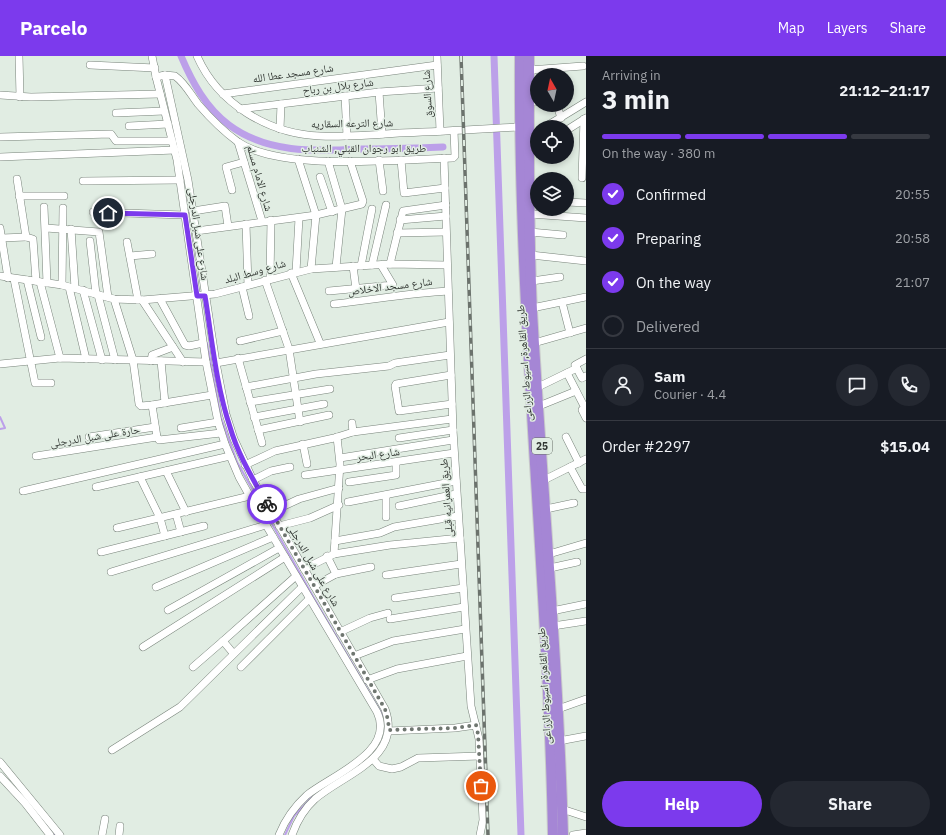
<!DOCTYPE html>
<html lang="en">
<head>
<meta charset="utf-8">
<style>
  body { margin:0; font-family:"IBM Plex Sans","Noto Naskh Arabic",sans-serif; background:#242831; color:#f1f3f6; height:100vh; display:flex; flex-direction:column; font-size:15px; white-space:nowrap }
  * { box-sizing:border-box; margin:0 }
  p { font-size:13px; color:#9ea1a6 }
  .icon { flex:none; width:22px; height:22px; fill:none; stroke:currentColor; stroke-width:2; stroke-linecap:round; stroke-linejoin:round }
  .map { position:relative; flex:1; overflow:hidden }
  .sheet { display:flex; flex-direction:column; background:#171b24; width:360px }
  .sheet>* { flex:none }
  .needle { width:26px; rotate:351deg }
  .controls { position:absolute; left:530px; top:12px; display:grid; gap:8px }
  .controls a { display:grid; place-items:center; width:44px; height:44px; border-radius:50%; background:#171b24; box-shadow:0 2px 6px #0003; font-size:20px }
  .pin { position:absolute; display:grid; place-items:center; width:34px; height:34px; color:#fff; margin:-17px; border:2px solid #fff; border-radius:50%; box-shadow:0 1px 4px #0007 }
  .courier { position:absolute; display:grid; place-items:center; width:40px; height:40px; margin:-20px; border:3px solid #7c3aed; border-radius:50%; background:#fff; color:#222; box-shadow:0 1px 5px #0007 }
  .overview em { font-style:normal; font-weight:700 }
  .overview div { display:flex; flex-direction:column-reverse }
  .overview { display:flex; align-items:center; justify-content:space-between; height:68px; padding:0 16px }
  h1 { font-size:26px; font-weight:700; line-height:30px }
  .bar { display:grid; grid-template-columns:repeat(4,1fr); gap:6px 4px; align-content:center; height:48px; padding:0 16px }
  .bar i { height:5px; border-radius:3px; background:#363941 }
  .bar .active { background:#7c3aed }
  .bar p { grid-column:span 4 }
  .line { display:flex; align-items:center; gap:10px; padding:0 16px; border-top:1px solid #363941 }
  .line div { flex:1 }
  .round { display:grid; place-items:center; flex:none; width:42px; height:42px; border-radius:21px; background:#242831 }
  ol { padding:0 16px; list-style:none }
  li { display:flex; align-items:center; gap:12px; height:44px }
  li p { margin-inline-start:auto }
  li .icon { padding:4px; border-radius:50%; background:#7c3aed; color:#fff; stroke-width:4 }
  li:last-child { color:#9ea1a6 }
  li i { width:22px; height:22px; border:2px solid #363941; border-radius:50% }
  .button { display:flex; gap:8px; margin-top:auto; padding:8px 16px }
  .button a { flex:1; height:46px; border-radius:24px; background:#7c3aed; color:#fff; font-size:16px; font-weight:700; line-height:46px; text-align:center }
  .button a+a { background:#242831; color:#f1f3f6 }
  header { display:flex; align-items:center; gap:24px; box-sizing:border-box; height:56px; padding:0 20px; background:#7c3aed; color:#fff }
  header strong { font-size:19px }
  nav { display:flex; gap:22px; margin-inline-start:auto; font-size:14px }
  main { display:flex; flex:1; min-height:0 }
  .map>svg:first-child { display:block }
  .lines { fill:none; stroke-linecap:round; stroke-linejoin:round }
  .stream { stroke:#bca0e9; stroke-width:2 }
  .canal { stroke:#bca0e9; stroke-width:7 }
  .minor-casing { stroke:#78837a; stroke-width:8 }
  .highway-casing { stroke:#c9cbca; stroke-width:12 }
  .minor { stroke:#fff; stroke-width:7 }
  .highway { stroke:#a586d5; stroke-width:10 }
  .rail-casing { stroke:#6b726c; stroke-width:3.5 }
  .rail { stroke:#e1ede3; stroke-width:2; stroke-dasharray:6; stroke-linecap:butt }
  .done { stroke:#6f7670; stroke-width:4; stroke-dasharray:0 7.2 }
  .route { stroke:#7c3aed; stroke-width:5 }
  .labels { text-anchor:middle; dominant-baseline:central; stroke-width:3; stroke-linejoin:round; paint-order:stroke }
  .shield { fill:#e1ede3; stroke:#666d67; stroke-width:1 }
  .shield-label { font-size:10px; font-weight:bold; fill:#313632 }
  .street-label { font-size:11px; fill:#313632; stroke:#e1ede3 }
</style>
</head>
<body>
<header>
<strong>Parcelo</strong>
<nav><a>Map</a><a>Layers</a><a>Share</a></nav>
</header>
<main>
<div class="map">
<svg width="586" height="779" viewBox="0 0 586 779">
  <rect width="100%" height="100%" fill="#e1ede3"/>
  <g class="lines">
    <g class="stream">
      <polyline points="207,287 221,362 237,406 315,544 383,660"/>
      <polyline points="0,361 5,372 0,373"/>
      <polyline points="35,755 55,779"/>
      <polyline points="285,779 294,760 313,740"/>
    </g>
    <g class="canal">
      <path d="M181,0C192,26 206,52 229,69C268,98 316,95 361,93C389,93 416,92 443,91"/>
      <polyline points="494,0 521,779"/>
    </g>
    <g class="minor-casing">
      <g id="minor">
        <polyline points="19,0 20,41"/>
        <path d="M152,0L156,21L165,19L175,20C185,27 191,39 198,48C210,62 223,75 238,86C282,116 398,103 453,102L455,100L454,75"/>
        <path d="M197,0C218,48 269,78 320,80C346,81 373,79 399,77C439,76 479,73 520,71"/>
        <polyline points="437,0 440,75"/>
        <polyline points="90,9 155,12"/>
        <polyline points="529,14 583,10"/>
        <path d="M165,19L188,124L216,307L226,358L234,383L253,424L385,653C403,702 344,718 315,743C304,753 297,765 292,779"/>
        <path d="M156,21L177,104L206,306L218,366L225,388L239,421L266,469L377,656C396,696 332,719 307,739C295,750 285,764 279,779"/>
        <polyline points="379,36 382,78"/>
        <polyline points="223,38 437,9"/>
        <polyline points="0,39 31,41 160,38"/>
        <polyline points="345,40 347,80"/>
        <polyline points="529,46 537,45"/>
        <polyline points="557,49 561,62"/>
        <polyline points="240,53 379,36 438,32"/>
        <polyline points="116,57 164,55"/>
        <polyline points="129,70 168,68"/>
        <polyline points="545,71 586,46"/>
        <polyline points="280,73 281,48"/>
        <polyline points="567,74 586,62"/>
        <polyline points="0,81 111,78 116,85 172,85"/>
        <polyline points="238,86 262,165"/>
        <polyline points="0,101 175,94"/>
        <polyline points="444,102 453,374 471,650 479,683 483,764 480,779"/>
        <polyline points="298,103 316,159 311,213"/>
        <polyline points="379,104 383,135"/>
        <polyline points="401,104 404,137 445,132"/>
        <polyline points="328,105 342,153 336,211"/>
        <polyline points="320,121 332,156"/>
        <polyline points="582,122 584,63"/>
        <polyline points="17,123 26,181 33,183 36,225"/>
        <polyline points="83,125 180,124"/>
        <polyline points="232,134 226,111 244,106"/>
        <polyline points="19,140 64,140"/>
        <polyline points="567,146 586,147"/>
        <polyline points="44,151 47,227"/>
        <polyline points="193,155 225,150 228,170"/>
        <polyline points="93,156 185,159"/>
        <polyline points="530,158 586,162"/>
        <polyline points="400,164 446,160"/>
        <polyline points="246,168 248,229"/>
        <polyline points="0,172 8,222"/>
        <polyline points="46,172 99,176 108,241"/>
        <polyline points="71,173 75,232"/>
        <polyline points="196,175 316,159 362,148 363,145 350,105"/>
        <polyline points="530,176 563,179"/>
        <polyline points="397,177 446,176"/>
        <polyline points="2,182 26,181"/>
        <polyline points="90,185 96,238"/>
        <polyline points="127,186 138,244"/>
        <polyline points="531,199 586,205"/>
        <polyline points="130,200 152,198"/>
        <polyline points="390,208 403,155 446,149"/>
        <polyline points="372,209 386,149"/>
        <polyline points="353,210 356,233"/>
        <polyline points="361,210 372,153"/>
        <polyline points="296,216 299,162"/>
        <polyline points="291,217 320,287"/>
        <polyline points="0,220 62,229 114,243 142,244 215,238 311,213 390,208 447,209"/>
        <polyline points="14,223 35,327 51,327"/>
        <polyline points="270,223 271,164"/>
        <polyline points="27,224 41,281"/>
        <polyline points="265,224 289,293 300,366"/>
        <polyline points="532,225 560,221"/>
        <polyline points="40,226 60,302"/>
        <polyline points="62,229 63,152"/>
        <polyline points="69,231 86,303"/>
        <polyline points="242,231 249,260"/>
        <polyline points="83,234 102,304"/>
        <polyline points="329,235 393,229 381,209"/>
        <polyline points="98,239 115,304"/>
        <polyline points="114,243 133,304 139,348 141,350 152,349 212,339"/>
        <polyline points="160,243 185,289 189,290 203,287"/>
        <polyline points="142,244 183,306"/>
        <polyline points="562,246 570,277"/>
        <path d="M334,248C372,244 410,237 448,235"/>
        <polyline points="532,252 586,241"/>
        <polyline points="240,285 283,275"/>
        <polyline points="534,287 586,272"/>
        <polyline points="238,302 262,387"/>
        <polyline points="586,303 575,309 582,322 586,320"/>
        <polyline points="151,305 152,299 173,291"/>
        <polyline points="161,305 165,347"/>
        <polyline points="216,307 449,266"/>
        <polyline points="0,308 60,302 206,306"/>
        <polyline points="567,317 586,354"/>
        <polyline points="451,319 396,328 395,330 399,355 452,348"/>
        <polyline points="246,331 316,318 389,310 395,307 450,299"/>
        <polyline points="538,331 577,312"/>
        <polyline points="250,346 330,333"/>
        <polyline points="152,349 157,381 159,384 221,377"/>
        <polyline points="539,350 576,335"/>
        <polyline points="586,354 582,354 586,362"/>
        <polyline points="254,361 324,348"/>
        <polyline points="352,367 353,376"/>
        <polyline points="181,372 218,366"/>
        <polyline points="258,374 329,359"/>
        <polyline points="89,381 155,371"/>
        <polyline points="566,381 579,407"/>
        <polyline points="399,382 453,374"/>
        <polyline points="303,388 307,408"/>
        <polyline points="36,400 157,381"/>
        <polyline points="340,402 453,384"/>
        <polyline points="245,409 275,395 334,382 353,376 452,363"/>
        <polyline points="570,411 582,433 586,433"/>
        <polyline points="166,415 186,456"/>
        <polyline points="305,419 454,397"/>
        <polyline points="140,421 160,462 165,480"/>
        <polyline points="253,424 271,415 290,411"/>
        <polyline points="544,424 586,403"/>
        <polyline points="349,426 396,419 396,407"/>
        <polyline points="96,431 230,400"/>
        <polyline points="23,435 225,388"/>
        <polyline points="348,446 456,425"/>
        <polyline points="399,450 456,438"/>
        <polyline points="546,453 574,447"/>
        <polyline points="271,456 299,443 339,432"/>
        <polyline points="176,458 181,476"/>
        <polyline points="386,461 386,439"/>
        <polyline points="279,470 310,462 339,449"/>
        <polyline points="117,472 250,440"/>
        <polyline points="335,485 380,477 394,471 458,460"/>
        <polyline points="101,496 204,470"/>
        <polyline points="334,498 340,408 337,381"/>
        <polyline points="549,498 586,487"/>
        <polyline points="327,500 336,518"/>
        <polyline points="550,512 577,506"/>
        <polyline points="304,513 334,498 390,489 460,482"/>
        <polyline points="111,516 266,469"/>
        <polyline points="386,519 461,508"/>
        <polyline points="314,530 336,518 371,511"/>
        <polyline points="156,531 273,481"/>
        <polyline points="395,542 463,532"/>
        <polyline points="168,554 279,492"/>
        <polyline points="552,555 586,548"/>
        <polyline points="390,563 464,551"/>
        <polyline points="553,570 586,565"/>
        <polyline points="340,576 370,562 388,557"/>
        <polyline points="223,585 233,597"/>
        <polyline points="143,591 285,501"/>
        <polyline points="354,600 393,585 465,573"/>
        <polyline points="193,611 223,585 296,520"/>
        <polyline points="241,611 309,543"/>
        <polyline points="367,624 397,613 467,600"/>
        <polyline points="558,653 586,643"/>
        <polyline points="389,675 455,672 476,669"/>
        <polyline points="559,685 586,680"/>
        <polyline points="112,694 180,651 302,531"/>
        <polyline points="373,703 379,710 392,713 401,711 418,702 480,700"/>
        <polyline points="0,706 60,779"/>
        <polyline points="0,720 25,747 50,779"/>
        <polyline points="562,753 586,761"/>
        <polyline points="102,779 105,763"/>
        <polyline points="119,779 120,770"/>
        <polyline points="573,779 586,777"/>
      </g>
    </g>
    <g class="highway-casing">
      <g id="highway">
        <path d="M520,0C518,260 548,519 553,779"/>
        <path d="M529,0C529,85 528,170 532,255C542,430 558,604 563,779"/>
      </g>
    </g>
    <use href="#minor" class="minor"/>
    <use href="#highway" class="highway"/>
    <g class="rail-casing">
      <polyline id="rail" points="461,0 488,779"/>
    </g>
    <use href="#rail" class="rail"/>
  </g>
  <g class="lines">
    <polyline class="done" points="267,448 385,653 388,664 389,674 455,672 476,669 478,678 481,730"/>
    <path class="route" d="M108,157L185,159L197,240H205C212,283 216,329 230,371C238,399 253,423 267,448"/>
  </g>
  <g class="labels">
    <rect class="shield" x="532" y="382" width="20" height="16" rx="3"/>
    <g class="shield-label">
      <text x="542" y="390">25</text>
    </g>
    <g class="street-label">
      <text transform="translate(293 17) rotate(-8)">شارع مسجد عطا الله</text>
      <text transform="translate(338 30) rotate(-7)">شارع بلال بن رباح</text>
      <text transform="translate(427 38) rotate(-93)">شارع السوق</text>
      <text transform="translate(352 67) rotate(-1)">شارع الترعه السقاريه</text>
      <text x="364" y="92">طريق ابو رجوان القبلي, الشنباب</text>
      <text transform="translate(260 122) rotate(74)">شارع الامام مسلم</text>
      <text transform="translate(199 178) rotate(82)">شارع على شبل الدرجلى</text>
      <text transform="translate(255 215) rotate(-16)">شارع وسط البلد</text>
      <text transform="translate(390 230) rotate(-7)">شارع مسجد الاخلاص</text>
      <text transform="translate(524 307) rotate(-94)">طريق القاهرة, اسيوط الزراعى</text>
      <text transform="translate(95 380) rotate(-9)">حارة على شبل الدرجلى</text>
      <text transform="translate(378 398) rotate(-8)">شارع البحر</text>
      <text transform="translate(446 442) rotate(-94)">طريق العمرانيه قبلى</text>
      <text transform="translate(314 509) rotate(60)">شارع على شبل الدرجلى</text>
      <text transform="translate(544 630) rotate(-93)">طريق القاهرة, اسيوط الزراعى</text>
    </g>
  </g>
</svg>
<div class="controls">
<a><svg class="needle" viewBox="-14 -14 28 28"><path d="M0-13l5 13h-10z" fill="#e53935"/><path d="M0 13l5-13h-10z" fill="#9ea1a6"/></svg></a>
<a><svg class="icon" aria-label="locate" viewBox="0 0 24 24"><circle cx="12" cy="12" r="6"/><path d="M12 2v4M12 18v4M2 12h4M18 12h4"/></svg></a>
<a><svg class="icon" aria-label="layers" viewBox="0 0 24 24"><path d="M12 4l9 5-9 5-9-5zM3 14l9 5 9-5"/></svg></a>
</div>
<div class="pin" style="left:481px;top:730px;background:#ea580c"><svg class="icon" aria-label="bag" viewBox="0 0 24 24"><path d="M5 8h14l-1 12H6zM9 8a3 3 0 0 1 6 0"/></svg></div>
<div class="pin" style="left:108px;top:157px;background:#1f2937"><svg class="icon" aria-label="home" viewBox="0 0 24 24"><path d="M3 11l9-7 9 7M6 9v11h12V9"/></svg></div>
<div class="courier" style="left:267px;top:448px"><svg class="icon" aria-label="bike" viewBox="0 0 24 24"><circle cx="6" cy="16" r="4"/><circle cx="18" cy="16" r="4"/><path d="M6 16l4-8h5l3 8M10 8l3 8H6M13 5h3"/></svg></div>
</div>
<section class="sheet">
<div class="overview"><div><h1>3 min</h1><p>Arriving in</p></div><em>21:12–21:17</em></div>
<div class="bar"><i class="active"></i><i class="active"></i><i class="active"></i><i></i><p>On the way · 380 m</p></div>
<ol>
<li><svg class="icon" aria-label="check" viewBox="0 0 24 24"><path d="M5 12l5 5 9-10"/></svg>Confirmed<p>20:55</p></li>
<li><svg class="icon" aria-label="check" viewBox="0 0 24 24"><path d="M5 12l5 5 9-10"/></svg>Preparing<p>20:58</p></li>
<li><svg class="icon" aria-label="check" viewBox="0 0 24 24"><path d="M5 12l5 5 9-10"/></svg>On the way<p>21:07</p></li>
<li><i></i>Delivered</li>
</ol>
<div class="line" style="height:72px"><a class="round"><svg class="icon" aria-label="person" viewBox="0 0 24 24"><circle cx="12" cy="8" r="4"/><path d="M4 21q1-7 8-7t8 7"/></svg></a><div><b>Sam</b><p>Courier · 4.4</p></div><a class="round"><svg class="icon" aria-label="chat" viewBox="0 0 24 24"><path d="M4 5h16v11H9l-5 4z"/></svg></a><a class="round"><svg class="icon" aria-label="phone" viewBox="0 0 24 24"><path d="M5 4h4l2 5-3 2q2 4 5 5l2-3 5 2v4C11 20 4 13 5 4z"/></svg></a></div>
<div class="line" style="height:52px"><div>Order #2297</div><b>$15.04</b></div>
<div class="button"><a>Help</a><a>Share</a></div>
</section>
</main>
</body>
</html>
